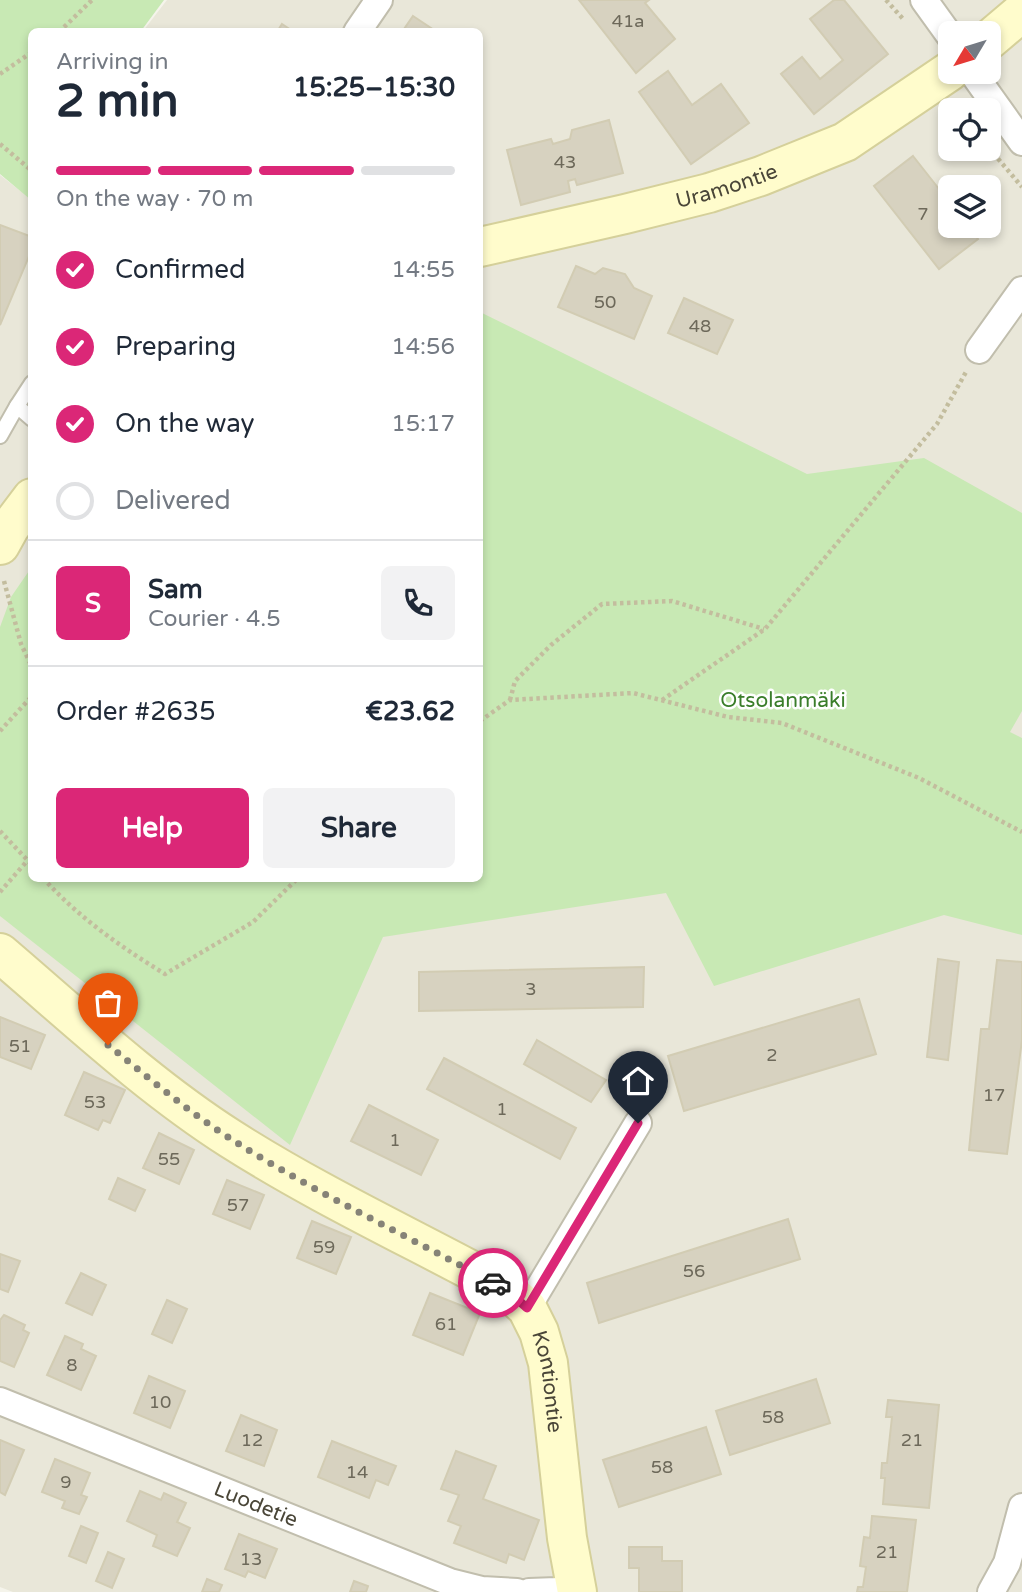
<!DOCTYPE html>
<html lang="en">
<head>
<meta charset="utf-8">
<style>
  body { margin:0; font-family:"Varela Round",sans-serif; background:#f2f2f3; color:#1f2937; height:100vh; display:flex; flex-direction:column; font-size:26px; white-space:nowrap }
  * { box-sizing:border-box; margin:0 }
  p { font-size:23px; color:#747a83 }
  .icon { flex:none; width:38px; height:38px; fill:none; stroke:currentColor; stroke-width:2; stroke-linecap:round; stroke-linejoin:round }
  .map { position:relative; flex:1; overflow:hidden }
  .panel { position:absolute; left:28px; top:28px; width:455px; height:854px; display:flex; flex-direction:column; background:#fff; border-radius:10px; box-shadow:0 4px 10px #0003 }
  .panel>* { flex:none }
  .needle { width:46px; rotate:232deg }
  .controls { position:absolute; left:938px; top:21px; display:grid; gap:14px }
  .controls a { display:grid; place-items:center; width:63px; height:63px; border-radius:10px; background:#fff; box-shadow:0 4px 10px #0003; font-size:35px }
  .pin { position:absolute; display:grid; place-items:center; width:60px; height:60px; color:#fff; margin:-72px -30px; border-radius:50% 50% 50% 0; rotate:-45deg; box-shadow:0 0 7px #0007 }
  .pin .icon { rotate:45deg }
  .courier { position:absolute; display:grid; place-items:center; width:70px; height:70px; margin:-35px; border:5px solid #db2777; border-radius:50%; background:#fff; color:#222; box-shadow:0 2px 9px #0007 }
  .summary em { font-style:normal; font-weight:800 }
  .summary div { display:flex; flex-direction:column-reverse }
  .summary { display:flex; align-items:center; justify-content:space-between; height:119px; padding:0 28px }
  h1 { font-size:46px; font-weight:800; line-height:52px }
  .bar { display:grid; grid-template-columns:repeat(4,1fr); gap:10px 7px; align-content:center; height:84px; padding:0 28px }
  .bar i { height:9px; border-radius:5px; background:#e0e1e3 }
  .bar .active { background:#db2777 }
  .bar p { grid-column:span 4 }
  .line { display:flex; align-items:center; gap:18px; padding:0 28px; border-top:2px solid #e0e1e3 }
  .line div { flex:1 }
  .round { display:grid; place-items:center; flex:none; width:74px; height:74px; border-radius:10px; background:#f2f2f3 }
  ol { padding:0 28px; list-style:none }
  li { display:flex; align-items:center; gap:21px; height:77px }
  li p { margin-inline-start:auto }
  li .icon { padding:7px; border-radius:50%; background:#db2777; color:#fff; stroke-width:4 }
  li:last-child { color:#747a83 }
  li i { width:38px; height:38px; border:4px solid #e0e1e3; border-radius:50% }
  .action { display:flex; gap:14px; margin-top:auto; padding:14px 28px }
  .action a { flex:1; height:80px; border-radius:10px; background:#db2777; color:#fff; font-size:28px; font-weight:800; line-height:80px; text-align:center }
  .action a+a { background:#f2f2f3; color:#1f2937 }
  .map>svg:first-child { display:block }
  .residential { fill:#e9e7d9; fill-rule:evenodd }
  .green { fill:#c8e9b4 }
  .building { fill:#d7d2c0; stroke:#d2ccb3; stroke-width:2 }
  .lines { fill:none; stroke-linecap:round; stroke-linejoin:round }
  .lane-casing { stroke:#c1bead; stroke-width:18 }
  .street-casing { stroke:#c1bead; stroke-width:30 }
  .secondary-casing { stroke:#d5d09a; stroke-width:42 }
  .path { stroke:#c3bd9e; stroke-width:4.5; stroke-dasharray:3.5 3.5; stroke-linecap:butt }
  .lane { stroke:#fff; stroke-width:14 }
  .street { stroke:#fff; stroke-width:26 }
  .secondary { stroke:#fffccc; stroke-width:38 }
  .done { stroke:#868377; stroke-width:7; stroke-dasharray:0 12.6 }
  .route { stroke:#db2777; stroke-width:9 }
  .labels { text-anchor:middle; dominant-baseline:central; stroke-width:5; stroke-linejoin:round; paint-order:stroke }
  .number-label { font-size:18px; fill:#6d695a }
  .street-label { font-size:21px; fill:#4a4638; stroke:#fff }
  .park-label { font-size:21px; fill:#3a7d2a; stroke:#fff }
</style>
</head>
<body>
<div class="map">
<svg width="1022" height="1592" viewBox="0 0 1022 1592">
  <rect width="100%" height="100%" fill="#f5f4eb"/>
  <path class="residential" d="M167,0H1022V1592H13L0,1587V175L32,200V878H480V32L143,31ZM950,33H989V72H950ZM950,110H989V149H950ZM950,187H989V226H950Z"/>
  <g class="green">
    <polygon points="0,0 164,0 141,31 32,32 31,200 0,174"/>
    <polygon points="480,312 807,474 924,458 1022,513 1022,711 1010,732 1022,738 1022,935 944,915 714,986 666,893 383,937 290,1145 0,916 0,627 11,597 31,568 32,878 480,878"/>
  </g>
  <g class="building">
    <polygon points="579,0 649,0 645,3 675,39 636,73"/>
    <polygon points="834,0 844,0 888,54 814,114 781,74 802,57 820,79 843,60 810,19"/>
    <polygon points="413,16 437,32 402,32"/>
    <polygon points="282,24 294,32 277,32"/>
    <polygon points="668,71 692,105 721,84 749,123 691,164 639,92"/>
    <polygon points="609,120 623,173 577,185 575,179 568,181 570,192 521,205 507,150 551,139 553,144 570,139 572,130"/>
    <polygon points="913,156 950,203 950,226 968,226 978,239 939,269 874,186"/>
    <polygon points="0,225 32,237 32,249 0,325"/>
    <polygon points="576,266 595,274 603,268 625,274 634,288 652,296 634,339 558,307"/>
    <polygon points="684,298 733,320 717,354 668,333"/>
    <polygon points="938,959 959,962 948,1060 927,1057"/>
    <polygon points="997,960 1022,962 1022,1040 1007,1154 969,1150 981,1029 989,1029"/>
    <polygon points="644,967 643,1007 419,1011 419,972"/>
    <polygon points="859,999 876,1054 684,1111 668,1056"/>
    <polygon points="0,1017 45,1035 31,1069 0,1057"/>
    <polygon points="537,1040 606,1080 591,1102 524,1064"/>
    <polygon points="444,1058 576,1128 560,1159 427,1089"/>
    <polygon points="84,1072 125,1090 110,1123 103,1120 98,1130 65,1115"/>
    <polygon points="369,1105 438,1140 421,1175 351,1141"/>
    <polygon points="159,1133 194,1150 179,1184 143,1168"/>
    <polygon points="118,1178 145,1190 135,1211 109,1199"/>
    <polygon points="227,1180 264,1195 250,1229 213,1214"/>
    <polygon points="788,1219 800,1259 599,1323 587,1283"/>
    <polygon points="312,1221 351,1237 336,1274 297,1258"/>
    <polygon points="0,1254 20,1261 8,1292 0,1289"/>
    <polygon points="81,1273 106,1285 92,1315 66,1303"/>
    <polygon points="430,1293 480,1313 463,1355 413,1335"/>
    <polygon points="167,1300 187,1309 172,1343 152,1334"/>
    <polygon points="4,1315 25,1325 23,1330 29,1333 14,1367 0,1361 0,1320"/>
    <polygon points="65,1336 83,1344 81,1349 96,1356 81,1390 47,1375"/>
    <polygon points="149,1376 185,1391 170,1428 134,1413"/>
    <polygon points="816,1379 830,1423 730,1455 716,1411"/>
    <polygon points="888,1400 939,1405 929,1508 883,1504 885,1478 881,1478 882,1463 887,1463 892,1417 886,1417"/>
    <polygon points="241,1415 277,1430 264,1466 226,1451"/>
    <polygon points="706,1427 721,1474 619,1507 603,1460"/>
    <polygon points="0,1440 24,1450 5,1495 0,1492"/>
    <polygon points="332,1441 396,1466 388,1485 376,1480 369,1498 318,1477"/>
    <polygon points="456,1451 496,1466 483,1499 539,1520 524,1560 509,1554 506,1563 454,1543 461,1526 448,1521 459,1495 441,1489"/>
    <polygon points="55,1459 90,1473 81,1495 87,1497 79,1514 62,1508 65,1501 42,1492"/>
    <polygon points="140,1491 161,1500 164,1493 186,1503 177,1522 190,1528 177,1556 153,1546 157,1535 127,1521"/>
    <polygon points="872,1516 916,1520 907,1592 857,1592 858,1587 863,1587 866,1567 860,1566 864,1537 870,1538"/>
    <polygon points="81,1526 98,1533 86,1563 69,1556"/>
    <polygon points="239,1534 277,1549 265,1578 248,1571 245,1577 225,1569"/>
    <polygon points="629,1547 662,1547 662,1561 682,1561 682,1592 639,1592 639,1568 629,1568"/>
    <polygon points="108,1552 124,1559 112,1588 96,1581"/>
    <polygon points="207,1579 222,1585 219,1592 202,1592"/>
    <polygon points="354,1581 368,1586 366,1592 350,1592"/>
  </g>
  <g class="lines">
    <g class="lane-casing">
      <g id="lane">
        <polyline points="17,406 32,383"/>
        <polyline points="0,436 17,406 32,419"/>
      </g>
    </g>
    <g class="street-casing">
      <g id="street">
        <polyline points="924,0 950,36"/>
        <polyline points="357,32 379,0"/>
        <polyline points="972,72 1022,142"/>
        <polyline points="979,350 1022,290"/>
        <polyline points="527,1308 638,1123"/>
        <path id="s1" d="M0,1401L450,1582L482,1590L517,1592"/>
        <polyline points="529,1592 557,1591 575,1585"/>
        <polyline points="991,1592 1007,1563 1022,1507"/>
      </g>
    </g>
    <g class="secondary-casing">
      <g id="secondary">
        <polyline points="989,40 1022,12"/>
        <path id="s2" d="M480,247L625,214L709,193L761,176L845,142L950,71"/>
        <polyline points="0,545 10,527 32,498"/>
        <path id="s3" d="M0,953C75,1017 148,1086 231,1139C319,1195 414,1239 506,1289L527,1308L539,1332L548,1363L567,1538L577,1592"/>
      </g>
    </g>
    <g class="path">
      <polyline points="886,0 904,20"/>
      <polyline points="59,32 92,0"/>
      <polyline points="0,74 32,52"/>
      <polyline points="0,144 32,171"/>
      <polyline points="989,148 1022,187"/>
      <polyline points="4,581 21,644 32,667"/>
      <polyline points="510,700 515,681 551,645 602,604 672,601 764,629"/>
      <polyline points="662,700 765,629 937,424 966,372"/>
      <polyline points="480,721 510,700 633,693 728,717 782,723 919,778 1022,832"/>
      <polyline points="0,731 32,696"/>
      <polyline points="0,831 32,865"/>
      <path d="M43,878C79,918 121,947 165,974L253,922L298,878"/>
      <polyline points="0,892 27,861"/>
    </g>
    <use href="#lane" class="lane"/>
    <use href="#street" class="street"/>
    <use href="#secondary" class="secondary"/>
  </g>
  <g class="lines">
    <path class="done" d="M108,1045C148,1077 187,1111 231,1139C315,1193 406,1235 493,1283"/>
    <polyline class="route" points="493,1283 506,1289 527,1308 638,1123"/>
  </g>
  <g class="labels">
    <g class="number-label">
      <text x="628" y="21">41a</text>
      <text x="565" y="162">43</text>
      <text x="923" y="214">7</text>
      <text x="605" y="302">50</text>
      <text x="700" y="326">48</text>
      <text x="531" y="989">3</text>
      <text x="20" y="1046">51</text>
      <text x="772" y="1055">2</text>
      <text x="994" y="1095">17</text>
      <text x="95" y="1102">53</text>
      <text x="502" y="1109">1</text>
      <text x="395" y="1140">1</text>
      <text x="169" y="1159">55</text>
      <text x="238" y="1205">57</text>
      <text x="324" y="1247">59</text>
      <text x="694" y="1271">56</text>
      <text x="446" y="1324">61</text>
      <text x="72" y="1365">8</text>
      <text x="160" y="1402">10</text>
      <text x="773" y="1417">58</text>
      <text x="252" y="1440">12</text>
      <text x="912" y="1440">21</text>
      <text x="662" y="1467">58</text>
      <text x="357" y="1472">14</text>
      <text x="66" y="1482">9</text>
      <text x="887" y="1552">21</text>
      <text x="251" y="1559">13</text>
    </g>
    <g class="street-label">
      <text stroke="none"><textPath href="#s2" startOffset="254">Uramontie</textPath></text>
      <text stroke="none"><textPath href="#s3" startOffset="716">Kontiontie</textPath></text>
      <text stroke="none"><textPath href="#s1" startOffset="276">Luodetie</textPath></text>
    </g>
    <g class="park-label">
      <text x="783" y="700">Otsolanmäki</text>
    </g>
  </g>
</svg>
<div class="controls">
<a><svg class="needle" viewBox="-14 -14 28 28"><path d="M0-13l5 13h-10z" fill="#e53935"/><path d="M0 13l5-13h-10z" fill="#747a83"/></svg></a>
<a><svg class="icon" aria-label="locate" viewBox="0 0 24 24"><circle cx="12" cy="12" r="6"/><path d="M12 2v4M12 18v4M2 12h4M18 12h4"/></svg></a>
<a><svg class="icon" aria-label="layers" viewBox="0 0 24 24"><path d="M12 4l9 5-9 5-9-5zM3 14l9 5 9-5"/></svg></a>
</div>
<div class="pin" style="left:108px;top:1045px;background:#ea580c"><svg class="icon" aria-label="bag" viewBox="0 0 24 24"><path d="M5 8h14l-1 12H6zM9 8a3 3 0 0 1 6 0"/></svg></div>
<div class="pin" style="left:638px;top:1123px;background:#1f2937"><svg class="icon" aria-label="home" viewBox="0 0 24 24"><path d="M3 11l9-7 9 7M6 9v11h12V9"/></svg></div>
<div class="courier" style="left:493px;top:1283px"><svg class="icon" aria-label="car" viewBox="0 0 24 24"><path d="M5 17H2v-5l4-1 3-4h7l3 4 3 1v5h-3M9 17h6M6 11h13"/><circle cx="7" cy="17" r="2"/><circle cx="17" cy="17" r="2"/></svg></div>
<section class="panel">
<div class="summary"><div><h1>2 min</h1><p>Arriving in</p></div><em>15:25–15:30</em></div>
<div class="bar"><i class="active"></i><i class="active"></i><i class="active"></i><i></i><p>On the way · 70 m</p></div>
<ol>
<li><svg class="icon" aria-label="check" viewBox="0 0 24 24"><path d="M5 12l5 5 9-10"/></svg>Confirmed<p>14:55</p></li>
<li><svg class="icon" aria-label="check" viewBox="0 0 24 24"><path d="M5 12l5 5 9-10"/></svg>Preparing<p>14:56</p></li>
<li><svg class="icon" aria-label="check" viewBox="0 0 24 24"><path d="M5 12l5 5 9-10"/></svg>On the way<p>15:17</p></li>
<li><i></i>Delivered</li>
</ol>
<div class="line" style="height:126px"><b class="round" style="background:#db2777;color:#fff">S</b><div><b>Sam</b><p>Courier · 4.5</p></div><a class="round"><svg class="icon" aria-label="phone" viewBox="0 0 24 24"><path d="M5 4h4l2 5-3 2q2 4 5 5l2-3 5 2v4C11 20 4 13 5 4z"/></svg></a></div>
<div class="line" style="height:91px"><div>Order #2635</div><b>€23.62</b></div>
<div class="action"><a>Help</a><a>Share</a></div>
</section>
</div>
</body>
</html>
